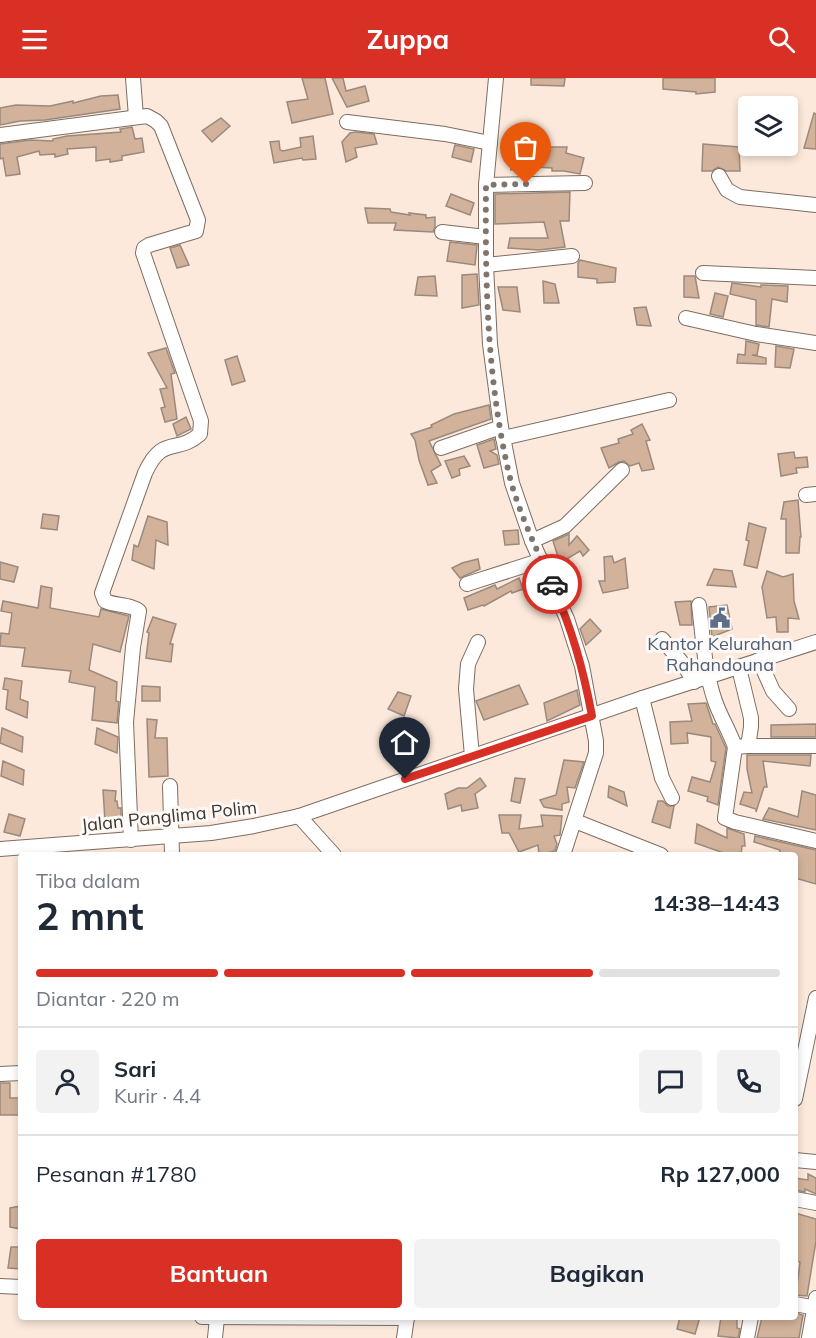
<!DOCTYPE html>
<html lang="id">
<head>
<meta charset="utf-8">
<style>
  body { margin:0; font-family:Mulish,sans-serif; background:#f2f2f3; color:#1f2937; height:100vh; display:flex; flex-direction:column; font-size:22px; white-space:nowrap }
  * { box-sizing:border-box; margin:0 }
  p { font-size:20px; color:#747a83 }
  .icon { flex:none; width:33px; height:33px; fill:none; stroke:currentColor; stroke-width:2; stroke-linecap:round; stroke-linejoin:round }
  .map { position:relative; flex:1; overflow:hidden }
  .side { position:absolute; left:18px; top:774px; width:780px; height:468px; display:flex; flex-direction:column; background:#fff; border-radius:6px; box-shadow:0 3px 9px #0003 }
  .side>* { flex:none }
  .controls { position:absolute; left:738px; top:18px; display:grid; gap:12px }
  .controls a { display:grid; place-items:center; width:60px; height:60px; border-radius:6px; background:#fff; box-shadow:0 3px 9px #0003; font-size:30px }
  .pin { position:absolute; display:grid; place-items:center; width:51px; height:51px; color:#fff; margin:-62px -26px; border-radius:50% 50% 50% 0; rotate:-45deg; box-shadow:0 0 6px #0007 }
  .pin .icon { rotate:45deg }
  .courier { position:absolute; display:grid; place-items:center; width:60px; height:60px; margin:-30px; border:4px solid #d93025; border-radius:50%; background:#fff; color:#222; box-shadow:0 2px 8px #0007 }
  .overview em { font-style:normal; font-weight:700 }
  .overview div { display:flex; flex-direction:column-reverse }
  .overview { display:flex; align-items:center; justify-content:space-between; height:102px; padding:0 18px }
  h1 { font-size:39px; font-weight:700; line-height:45px }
  .bar { display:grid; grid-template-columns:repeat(4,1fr); gap:9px 6px; align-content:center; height:72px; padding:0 18px }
  .bar i { height:8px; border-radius:4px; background:#e0e1e3 }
  .bar .active { background:#d93025 }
  .bar p { grid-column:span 4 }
  .line { display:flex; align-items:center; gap:15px; padding:0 18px; border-top:2px solid #e0e1e3 }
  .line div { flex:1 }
  .round { display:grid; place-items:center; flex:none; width:63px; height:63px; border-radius:6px; background:#f2f2f3 }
  .primary-button { display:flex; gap:12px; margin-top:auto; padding:12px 18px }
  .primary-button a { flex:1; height:69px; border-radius:6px; background:#d93025; color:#fff; font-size:24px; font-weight:700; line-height:69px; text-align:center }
  .primary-button a+a { background:#f2f2f3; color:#1f2937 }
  header { display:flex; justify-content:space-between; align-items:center; height:78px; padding:0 18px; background:#d93025; color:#fff; font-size:27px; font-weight:700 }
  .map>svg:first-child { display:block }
  .building { fill:#d2b29a; stroke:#9a8a7d; stroke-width:1.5 }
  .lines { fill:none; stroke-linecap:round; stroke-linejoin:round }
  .minor-casing { stroke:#7d6d61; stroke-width:16 }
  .minor { stroke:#fff; stroke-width:14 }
  .done { stroke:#80756d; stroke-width:6; stroke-dasharray:0 10.8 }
  .route { stroke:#d93025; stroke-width:8 }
  .labels { text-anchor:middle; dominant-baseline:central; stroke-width:6; stroke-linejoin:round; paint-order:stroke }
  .service-label { font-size:18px; fill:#4e5e75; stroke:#fdf9f7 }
  .street-label { font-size:18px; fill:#3e3732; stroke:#fdf9f7 }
</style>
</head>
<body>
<header><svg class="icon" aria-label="menu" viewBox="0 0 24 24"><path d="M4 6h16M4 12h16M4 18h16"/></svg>Zuppa<svg class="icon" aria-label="search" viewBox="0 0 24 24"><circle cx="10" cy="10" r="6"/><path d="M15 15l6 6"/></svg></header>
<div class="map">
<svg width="816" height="1260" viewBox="0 0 816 1260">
  <rect width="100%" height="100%" fill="#fce9db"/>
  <g class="building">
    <polygon points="302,0 325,0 333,36 292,45 287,24 308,21"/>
    <polygon points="332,0 343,0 346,13 365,8 369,23 347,29"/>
    <polygon points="531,0 565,0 564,8 531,7"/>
    <polygon points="663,0 715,0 715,14 696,16 696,14 663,11"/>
    <polygon points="118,17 120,31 45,42 20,43 0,47 0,30 16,27 50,28 73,23 73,25 101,18"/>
    <polygon points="814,35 816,36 816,71 804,70"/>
    <polygon points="221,40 230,48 212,64 202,53"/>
    <polygon points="132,49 135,61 142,60 144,74 122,78 122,82 110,84 110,81 96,83 96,69 67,71 68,76 55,79 55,76 40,77 39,73 17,79 20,96 6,98 3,80 0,81 0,66 30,62 53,63 53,61 67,58 121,54 120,51"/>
    <polygon points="356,54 374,56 377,66 355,70 357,79 346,84 342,64 350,55"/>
    <polygon points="313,58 316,81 303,82 302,80 274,85 270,64 279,63 280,72 283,73 301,69 300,60"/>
    <polygon points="531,65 532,69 567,69 566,75 584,80 580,96 564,93 552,93 552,90 535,89 511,92 508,68"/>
    <polygon points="703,66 739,69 740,93 726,93 718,89 712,93 702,93"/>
    <polygon points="455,67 474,71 471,84 452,79"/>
    <polygon points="570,114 569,143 560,143 565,169 539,172 508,170 510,160 548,160 544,144 495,146 495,116"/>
    <polygon points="451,116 474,125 470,137 446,128"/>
    <polygon points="365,130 390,131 391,134 410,137 409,135 426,137 426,140 435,139 435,149 433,154 394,152 396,145 368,145"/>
    <polygon points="450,164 477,167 475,187 447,183"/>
    <polygon points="180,167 189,187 177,190 170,170"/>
    <polygon points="580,182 616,190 615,204 597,205 597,201 578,199 578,185"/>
    <polygon points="477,196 479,227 462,230 462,197"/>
    <polygon points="435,198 437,218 415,217 418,199"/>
    <polygon points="684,198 695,198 699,220 684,219"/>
    <polygon points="543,203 555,206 559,225 544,225"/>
    <polygon points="732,205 761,209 761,207 788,208 787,224 772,221 769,249 756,247 756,222 730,216"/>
    <polygon points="498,209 517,209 520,234 503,232"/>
    <polygon points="715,215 728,218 723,239 710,236"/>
    <polygon points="646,229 651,248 637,247 634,230"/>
    <polygon points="746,263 759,266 757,277 752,277 766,280 766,286 737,285 738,276 745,277"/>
    <polygon points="776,268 794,271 790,290 775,289"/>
    <polygon points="166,270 175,295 171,296 177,341 165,344 161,330 165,329 160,311 167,310 148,275"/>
    <polygon points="237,278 245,303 232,307 225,282"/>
    <polygon points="489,327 491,341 429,363 441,387 431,393 437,405 428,407 419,382 415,362 411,356 432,349 431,347 454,336"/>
    <polygon points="186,339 191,351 177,358 173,346"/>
    <polygon points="642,346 650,362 646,363 654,391 642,393 639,385 630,388 624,383 619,384 609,390 601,370 619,365 618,361 633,356 631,352"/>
    <polygon points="494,361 496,371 490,373 497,377 499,386 484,390 477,367"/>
    <polygon points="794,374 795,380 807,379 808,389 796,390 797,395 781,398 778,376"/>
    <polygon points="464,378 470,388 459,391 460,397 452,400 445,383"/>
    <polygon points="798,422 801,459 800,459 799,475 786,475 786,441 781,441 784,424"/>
    <polygon points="43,436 59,438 57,452 41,450"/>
    <polygon points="148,438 167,444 168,467 156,462 154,491 132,482 134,467 138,469"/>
    <polygon points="749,445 766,450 757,490 744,487 749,463 746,462"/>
    <polygon points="518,452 519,466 505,467 503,453"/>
    <polygon points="569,456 569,467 577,458 589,472 583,478 580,473 560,485 553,463"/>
    <polygon points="612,478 614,485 625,480 628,510 603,515 599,503 605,503 604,479"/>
    <polygon points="478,481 480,491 460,500 452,490 462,485"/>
    <polygon points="0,484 18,489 14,504 0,501"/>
    <polygon points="714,491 732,493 736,509 707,507"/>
    <polygon points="767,493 783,499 793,496 794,523 799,541 788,540 788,554 777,554 776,539 767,540 762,509"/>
    <polygon points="519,500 523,511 512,515 511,513 484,528 483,527 468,532 464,520 495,507 497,511"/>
    <polygon points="41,508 52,510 50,530 99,539 101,531 129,538 120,574 93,566 89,592 117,604 116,623 119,624 117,645 92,642 95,609 69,604 71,593 22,588 25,570 0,568 1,555 9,556 12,535 1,533 3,523 38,530"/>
    <polygon points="691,523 692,547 680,547 675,524"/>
    <polygon points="727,527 732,551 712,559 709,529"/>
    <polygon points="153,539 176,546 170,566 173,566 171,584 146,580 149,555 147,554"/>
    <polygon points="590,541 601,553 586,567 580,551"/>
    <polygon points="5,600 22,603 20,621 28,624 27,640 6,631 8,612 3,611"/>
    <polygon points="519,607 528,626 484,642 476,623"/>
    <polygon points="142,608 160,609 160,623 142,623"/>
    <polygon points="577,612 580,627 547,643 544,625"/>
    <polygon points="398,614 411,618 404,638 388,631"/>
    <polygon points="706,625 713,646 715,646 726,670 718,727 707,723 708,719 688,713 692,699 710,704 716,684 711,683 711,659 687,655 688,665 671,666 670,644 692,643 688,626"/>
    <polygon points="147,641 157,642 155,660 167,660 168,698 149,699"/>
    <polygon points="816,646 816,659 771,659 771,647"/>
    <polygon points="2,650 23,659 22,674 0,665"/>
    <polygon points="97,650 118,659 117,675 95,666"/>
    <polygon points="747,677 811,677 810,688 763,683 767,709 764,709 756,734 756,731 740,726 744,714 752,715 747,691"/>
    <polygon points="564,682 584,684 575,710 567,709 569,724 562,726 562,732 544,729 540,722 556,717"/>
    <polygon points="3,683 24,692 23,707 1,698"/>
    <polygon points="480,700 486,708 475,716 478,730 462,733 461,727 448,731 445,716 458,710 467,710"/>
    <polygon points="515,700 525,701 520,725 511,723"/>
    <polygon points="609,708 624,714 627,728 608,719"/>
    <polygon points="103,712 116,713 115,723 117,723 118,730 121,730 121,743 105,743"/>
    <polygon points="802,713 816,717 816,752 763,741 769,730 798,739"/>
    <polygon points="658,723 663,723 668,728 674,728 670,750 652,744"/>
    <polygon points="9,736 25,741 20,758 4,754"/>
    <polygon points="499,737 521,737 519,751 543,748 541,737 562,738 560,757 554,758 557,766 555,773 539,777 538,767 519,774 509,755 502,755"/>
    <polygon points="697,746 727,760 727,750 744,756 745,768 742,768 741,777 722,777 724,775 695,765"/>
    <polygon points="755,758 816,772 816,806 795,800 795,777 779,777 780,772 754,764"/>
    <polygon points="0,1005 10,1005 10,1020 21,1020 21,1037 0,1037"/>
    <polygon points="808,1096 816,1100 816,1116 805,1111 805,1114 795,1112 795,1100 808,1102"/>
    <polygon points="21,1128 21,1151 10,1149 10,1130"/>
    <polygon points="795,1135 816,1141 816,1163 807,1218 796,1217 800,1184 795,1183"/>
    <polygon points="11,1169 21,1169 21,1191 8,1190"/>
    <polygon points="795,1235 803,1237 799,1260 757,1260 762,1239 795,1239"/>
    <polygon points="680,1239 700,1239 695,1256 677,1251"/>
    <polygon points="721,1239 737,1239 737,1250 740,1251 738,1260 718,1258"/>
  </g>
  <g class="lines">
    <g class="minor-casing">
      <g id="minor">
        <polyline points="133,0 136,39"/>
        <polyline points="496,0 486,107 486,187 490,266 501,349 512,405 532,463 567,541 582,588 596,663 596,675 563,777"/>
        <polyline points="347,44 445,56 490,65"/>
        <path d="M0,57L147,38L156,43L161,48L198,142L196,153L149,167L144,170L143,175L201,343L200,356C176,377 163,356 145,395L102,515L105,523C115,528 131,526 139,533L133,569L126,644L131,762"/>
        <polyline points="719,98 727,112 740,119 816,127"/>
        <polyline points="486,107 585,105"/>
        <polyline points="442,154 486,159"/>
        <polyline points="486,187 572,178"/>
        <polyline points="703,195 816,200"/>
        <polyline points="686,240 756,256 816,265"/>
        <polyline points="503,360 669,322"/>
        <polyline points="441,370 501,349"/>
        <polyline points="806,417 816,416"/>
        <polyline points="532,463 565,448 622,392"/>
        <polyline points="467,506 542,482"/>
        <path d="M699,527C703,558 704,592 715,623C720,638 729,652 735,669"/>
        <polyline points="662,561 684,587 694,604"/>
        <polyline points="759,582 773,613 789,631"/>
        <polyline points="739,590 751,640 751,649 748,668 735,669 725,740 735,744 816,763"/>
        <polyline points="642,620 662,700 672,720"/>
        <polyline points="748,668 816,668"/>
        <polyline points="472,678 466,611 468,586 478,564"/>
        <polyline points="170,708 172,777"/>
        <polyline points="299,738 334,777"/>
        <polyline points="575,743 661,777"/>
        <polyline points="0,771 211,755 254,748 299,738 642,620 816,564"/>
        <polyline points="0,996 21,995"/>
        <polyline points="795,1021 816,920"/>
        <polyline points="795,1082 816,1084"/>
        <polyline points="795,1121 816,1125"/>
        <polyline points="0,1208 21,1209"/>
        <polyline points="795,1226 816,1230"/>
        <polyline points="202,1239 407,1240"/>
        <polyline points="215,1260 217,1240"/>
        <polyline points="404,1260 407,1239"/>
        <polyline points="747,1260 751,1239"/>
        <polyline points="809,1260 816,1220"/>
      </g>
    </g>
    <use href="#minor" class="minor"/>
  </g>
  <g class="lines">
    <path class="done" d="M526,106L486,107C485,206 487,307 511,404C521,439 537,472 552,506"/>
    <path class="route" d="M405,701L592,638C583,590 572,551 552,506"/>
  </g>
  <defs>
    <g id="civic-bare" transform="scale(1.62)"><path d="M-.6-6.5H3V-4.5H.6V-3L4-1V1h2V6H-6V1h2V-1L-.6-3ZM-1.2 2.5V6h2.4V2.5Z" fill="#5c6f8a" stroke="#fdf9f7" stroke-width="2.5" paint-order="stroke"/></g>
  </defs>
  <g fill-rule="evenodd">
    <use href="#civic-bare" x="720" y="540"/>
  </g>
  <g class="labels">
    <g class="service-label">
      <text x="720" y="565">Kantor Kelurahan<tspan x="720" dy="21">Rahandouna</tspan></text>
    </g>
    <g class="street-label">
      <text transform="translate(169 738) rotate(-6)">Jalan Panglima Polim</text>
    </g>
  </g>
</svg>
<div class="controls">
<a><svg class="icon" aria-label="layers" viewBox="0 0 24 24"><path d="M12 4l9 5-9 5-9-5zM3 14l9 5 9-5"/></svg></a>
</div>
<div class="pin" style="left:526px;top:106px;background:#ea580c"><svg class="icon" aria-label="bag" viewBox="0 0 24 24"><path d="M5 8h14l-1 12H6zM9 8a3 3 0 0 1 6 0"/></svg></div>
<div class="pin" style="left:405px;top:701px;background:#1f2937"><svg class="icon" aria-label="home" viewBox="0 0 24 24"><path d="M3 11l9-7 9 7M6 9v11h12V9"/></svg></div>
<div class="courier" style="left:552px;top:506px"><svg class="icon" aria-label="car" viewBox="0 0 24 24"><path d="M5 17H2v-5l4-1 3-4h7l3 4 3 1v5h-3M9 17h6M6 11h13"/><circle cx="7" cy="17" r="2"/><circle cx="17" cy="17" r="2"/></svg></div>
<section class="side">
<div class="overview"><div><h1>2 mnt</h1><p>Tiba dalam</p></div><em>14:38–14:43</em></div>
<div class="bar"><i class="active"></i><i class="active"></i><i class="active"></i><i></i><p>Diantar · 220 m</p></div>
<div class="line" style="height:108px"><a class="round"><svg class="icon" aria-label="person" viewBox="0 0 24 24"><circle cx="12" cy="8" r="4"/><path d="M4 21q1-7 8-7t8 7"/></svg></a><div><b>Sari</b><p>Kurir · 4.4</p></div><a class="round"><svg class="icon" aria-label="chat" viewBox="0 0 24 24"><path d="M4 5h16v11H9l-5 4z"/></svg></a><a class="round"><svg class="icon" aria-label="phone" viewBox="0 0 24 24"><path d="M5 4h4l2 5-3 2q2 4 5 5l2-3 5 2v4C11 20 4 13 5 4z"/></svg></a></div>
<div class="line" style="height:78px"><div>Pesanan #1780</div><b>Rp 127,000</b></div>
<div class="primary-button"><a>Bantuan</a><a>Bagikan</a></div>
</section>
</div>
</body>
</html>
